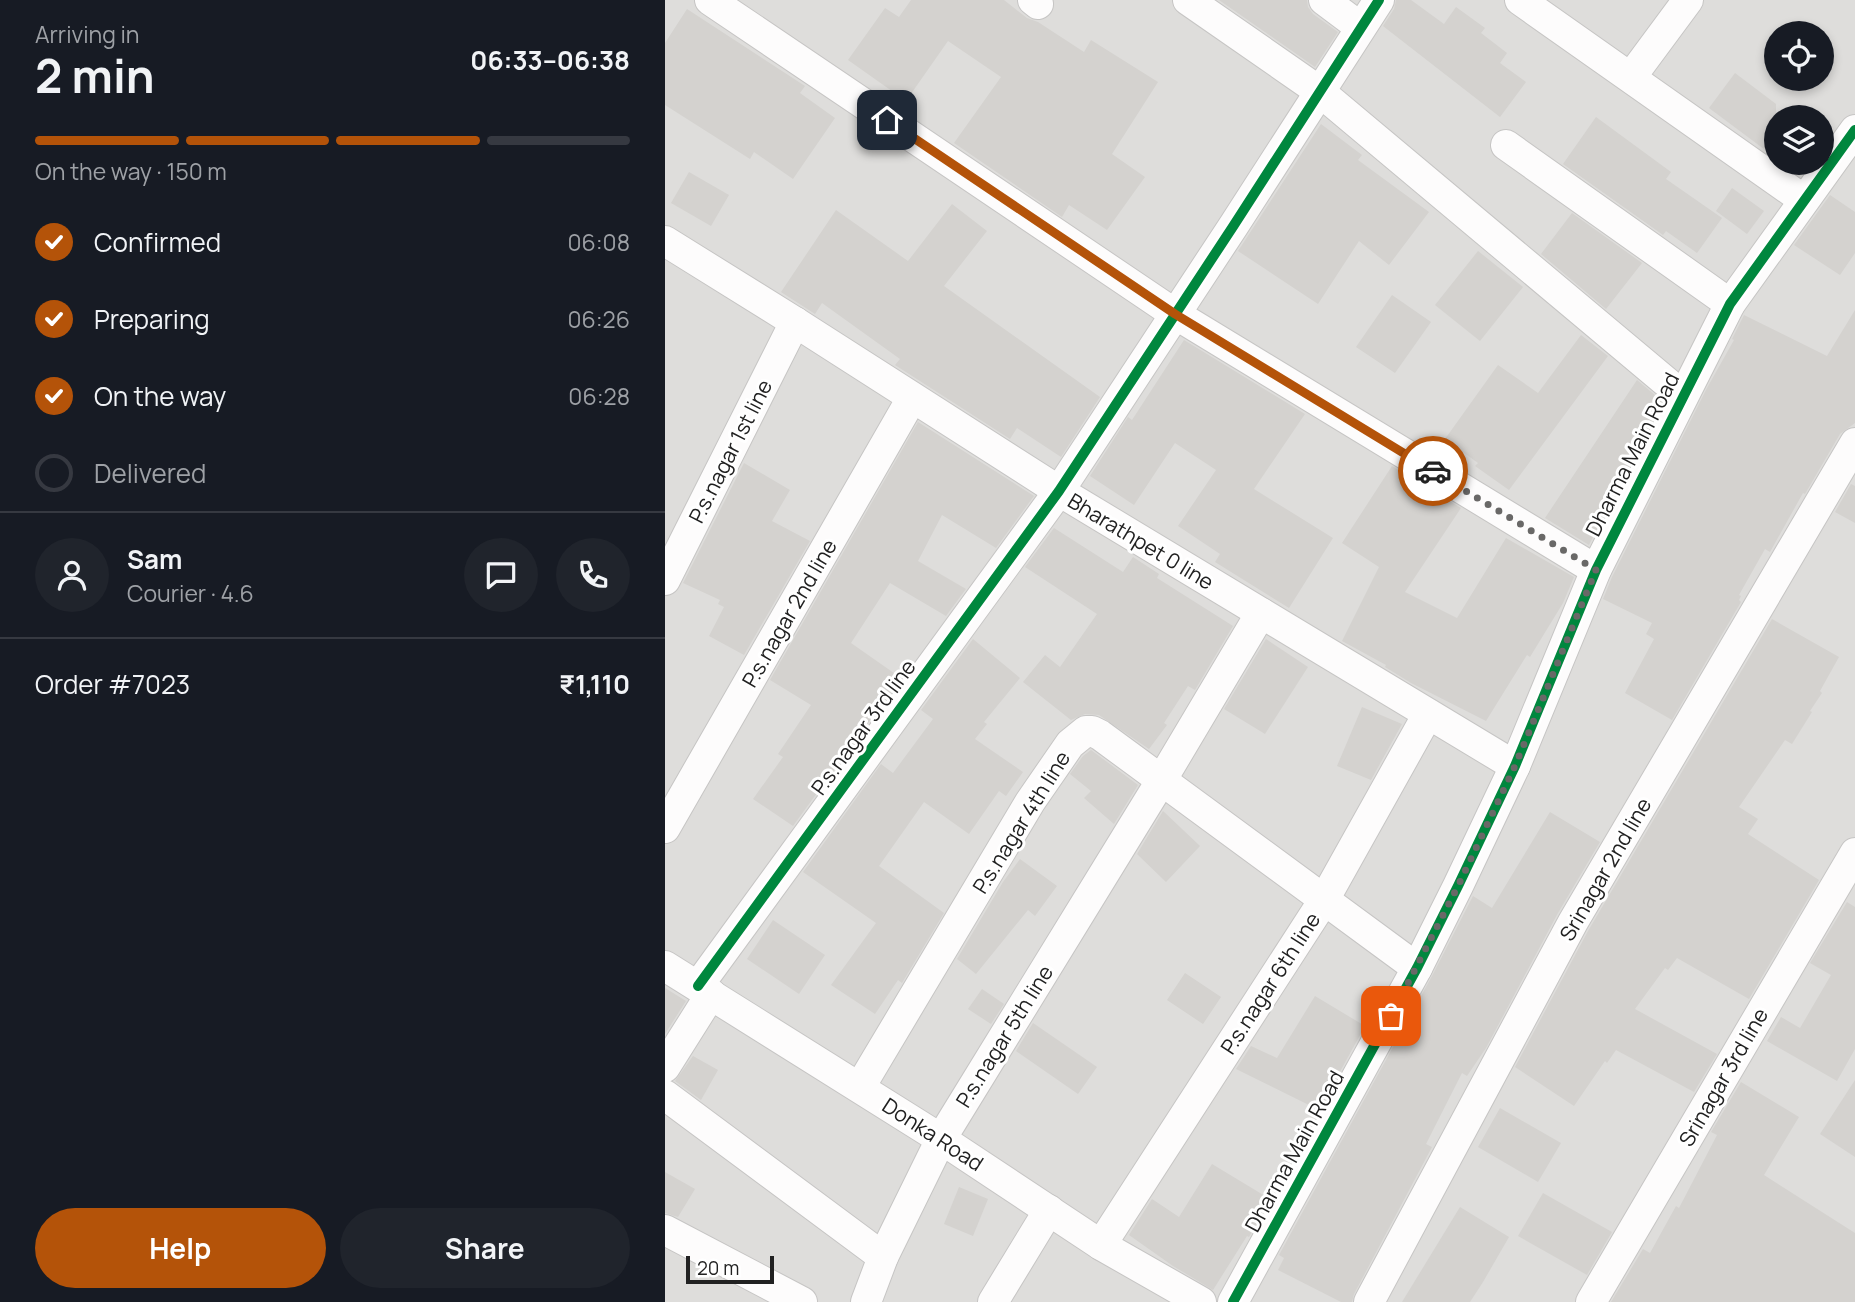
<!DOCTYPE html>
<html lang="en">
<head>
<meta charset="utf-8">
<style>
  body { margin:0; font-family:Manrope,sans-serif; background:#20242c; color:#f1f3f6; height:100vh; display:flex; flex-direction:column; font-size:26px; white-space:nowrap }
  * { box-sizing:border-box; margin:0 }
  p { font-size:23px; color:#9ea1a6 }
  .icon { flex:none; width:38px; height:38px; fill:none; stroke:currentColor; stroke-width:2; stroke-linecap:round; stroke-linejoin:round }
  .map { position:relative; flex:1; overflow:hidden }
  .drawer { display:flex; flex-direction:column; background:#171b24; width:665px }
  .drawer>* { flex:none }
  .controls { position:absolute; left:1099px; top:21px; display:grid; gap:14px }
  .controls a { display:grid; place-items:center; width:70px; height:70px; border-radius:50%; background:#171b24; box-shadow:0 4px 10px #0003; font-size:35px }
  .scale { position:absolute; left:21px; bottom:18px; width:88px; box-sizing:border-box; padding-left:7px; border:4px solid #212121; border-top:0; font-size:19px; line-height:24px; white-space:nowrap; color:#212121; -webkit-text-stroke:5px #fff; paint-order:stroke }
  .pin { position:absolute; display:grid; place-items:center; width:60px; height:60px; color:#fff; margin:-30px; border-radius:14px; box-shadow:0 4px 10px #0006 }
  .courier { position:absolute; display:grid; place-items:center; width:70px; height:70px; margin:-35px; border:5px solid #b45309; border-radius:50%; background:#fff; color:#222; box-shadow:0 2px 9px #0007 }
  .headline em { font-style:normal; font-weight:700 }
  .headline div { display:flex; flex-direction:column-reverse }
  .headline { display:flex; align-items:center; justify-content:space-between; height:119px; padding:0 35px }
  h1 { font-size:46px; font-weight:700; line-height:52px }
  .bar { display:grid; grid-template-columns:repeat(4,1fr); gap:10px 7px; align-content:center; height:84px; padding:0 35px }
  .bar i { height:9px; border-radius:5px; background:#363941 }
  .bar .current { background:#b45309 }
  .bar p { grid-column:span 4 }
  .line { display:flex; align-items:center; gap:18px; padding:0 35px; border-top:2px solid #363941 }
  .line div { flex:1 }
  .round { display:grid; place-items:center; flex:none; width:74px; height:74px; border-radius:37px; background:#20242c }
  ol { padding:0 35px; list-style:none }
  li { display:flex; align-items:center; gap:21px; height:77px }
  li p { margin-inline-start:auto }
  li .icon { padding:7px; border-radius:50%; background:#b45309; color:#fff; stroke-width:4 }
  li:last-child { color:#9ea1a6 }
  li i { width:38px; height:38px; border:4px solid #363941; border-radius:50% }
  .button { display:flex; gap:14px; margin-top:auto; padding:14px 35px }
  .button a { flex:1; height:80px; border-radius:42px; background:#b45309; color:#fff; font-size:28px; font-weight:700; line-height:80px; text-align:center }
  .button a+a { background:#20242c; color:#f1f3f6 }
  main { display:flex; flex:1; min-height:0 }
  .map>svg:first-child { display:block }
  .residential { fill:#dedddb; fill-rule:evenodd }
  .building { fill:#d4d2cf }
  .lines { fill:none; stroke-linecap:round; stroke-linejoin:round }
  .minor-casing { stroke:#c6c5c4; stroke-width:32 }
  .minor { stroke:#fdfcfc; stroke-width:30 }
  .cycleway-casing { stroke:#fff; stroke-width:15 }
  .cycleway { stroke:#00873e; stroke-width:10 }
  .done { stroke:#696867; stroke-width:7; stroke-dasharray:0 12.6 }
  .route { stroke:#b45309; stroke-width:9 }
  .labels { text-anchor:middle; dominant-baseline:central; stroke-width:6; stroke-linejoin:round; paint-order:stroke }
  .street-label { font-size:21px; fill:#212121; stroke:#fff }
</style>
</head>
<body>
<main>
<section class="drawer">
<div class="headline"><div><h1>2 min</h1><p>Arriving in</p></div><em>06:33–06:38</em></div>
<div class="bar"><i class="current"></i><i class="current"></i><i class="current"></i><i></i><p>On the way · 150 m</p></div>
<ol>
<li><svg class="icon" aria-label="check" viewBox="0 0 24 24"><path d="M5 12l5 5 9-10"/></svg>Confirmed<p>06:08</p></li>
<li><svg class="icon" aria-label="check" viewBox="0 0 24 24"><path d="M5 12l5 5 9-10"/></svg>Preparing<p>06:26</p></li>
<li><svg class="icon" aria-label="check" viewBox="0 0 24 24"><path d="M5 12l5 5 9-10"/></svg>On the way<p>06:28</p></li>
<li><i></i>Delivered</li>
</ol>
<div class="line" style="height:126px"><a class="round"><svg class="icon" aria-label="person" viewBox="0 0 24 24"><circle cx="12" cy="8" r="4"/><path d="M4 21q1-7 8-7t8 7"/></svg></a><div><b>Sam</b><p>Courier · 4.6</p></div><a class="round"><svg class="icon" aria-label="chat" viewBox="0 0 24 24"><path d="M4 5h16v11H9l-5 4z"/></svg></a><a class="round"><svg class="icon" aria-label="phone" viewBox="0 0 24 24"><path d="M5 4h4l2 5-3 2q2 4 5 5l2-3 5 2v4C11 20 4 13 5 4z"/></svg></a></div>
<div class="line" style="height:91px"><div>Order #7023</div><b>₹1,110</b></div>
<div class="button"><a>Help</a><a>Share</a></div>
</section>
<div class="map">
<svg width="1190" height="1302" viewBox="0 0 1190 1302">
  <rect width="100%" height="100%" fill="#efedea"/>
  <path class="residential" d="M0,0H1190V1302H0ZM1111,33H1157V79H1111ZM1111,117H1157V163H1111Z"/>
  <g class="building">
    <polygon points="246,0 339,0 362,18 373,22 419,52 426,40 493,82 447,154 480,177 442,230 404,205 397,217 289,143 336,77 283,41 241,101 183,60 220,8 234,17"/>
    <polygon points="554,0 642,0 643,7 648,14 673,32 650,67"/>
    <polygon points="731,0 746,0 779,24 791,7 820,28 816,33 842,53 835,63 861,82 835,117 718,26 729,9"/>
    <polygon points="22,9 140,86 135,93 170,118 128,179 89,152 85,159 0,105 0,43"/>
    <polygon points="1070,73 1111,104 1111,158 1044,108"/>
    <polygon points="931,117 1006,172 1001,179 1057,218 1032,253 1001,231 998,235 898,164"/>
    <polygon points="656,124 697,155 693,160 764,212 724,265 694,241 653,304 573,251"/>
    <polygon points="24,172 64,195 46,226 6,203"/>
    <polygon points="1067,188 1099,211 1082,234 1051,211"/>
    <polygon points="1165,195 1190,212 1190,253 1175,275 1129,245"/>
    <polygon points="287,204 322,231 279,286 435,397 396,457 352,428 345,439 230,365 235,359 157,303 150,314 116,292 171,210 243,261"/>
    <polygon points="907,213 977,263 941,309 876,254"/>
    <polygon points="813,251 858,287 815,341 770,305"/>
    <polygon points="727,295 766,322 730,373 691,347"/>
    <polygon points="1190,310 1190,423 1175,434 1140,494 1138,493 1105,552 1100,549 1074,595 1076,596 1074,600 1076,602 1007,720 960,693 989,639 981,634 987,623 938,599 947,577 1042,388 1069,340 1067,339 1079,315 1162,356"/>
    <polygon points="916,335 943,356 844,490 810,466 813,463 780,439 833,365 873,393"/>
    <polygon points="519,340 640,414 589,489 668,538 624,608 550,562 555,554 513,526 551,470 510,443 469,505 425,476 463,417 467,420"/>
    <polygon points="972,380 997,401 924,545 880,518"/>
    <polygon points="253,422 369,496 331,548 277,515 253,561 301,589 281,616 225,583 186,643 236,678 128,826 88,799 118,757 113,754 146,705 105,680"/>
    <polygon points="79,463 125,490 107,521 145,541 79,655 44,636 59,607 53,604 55,600 18,583"/>
    <polygon points="727,466 796,508 740,592 792,618 841,538 909,577 898,603 865,657 862,655 821,721 746,683 720,667 721,665 677,641 714,567 677,543"/>
    <polygon points="1186,484 1190,486 1190,523 1170,512"/>
    <polygon points="389,528 458,572 468,557 494,574 492,578 568,626 530,690 523,686 499,723 502,725 484,749 434,715 420,714 406,720 358,682 380,655 395,667 432,614 360,567"/>
    <polygon points="1107,619 1174,657 1155,691 1157,693 1145,711 1147,712 1127,744 1120,740 1074,807 1093,819 1083,834 1154,880 1084,999 1012,958 1003,970 1000,968 970,1009 1052,1054 1029,1092 951,1050 942,1063 940,1061 909,1106 850,1067 923,931"/>
    <polygon points="308,639 355,678 319,722 322,724 310,739 358,772 341,796 334,791 304,834 259,802 214,866 279,913 237,983 233,980 210,1014 166,985 211,923 138,872 216,764 228,773 268,719 256,710"/>
    <polygon points="601,639 643,667 600,734 559,709"/>
    <polygon points="697,707 737,724 706,780 672,766"/>
    <polygon points="426,750 473,785 449,824 419,798 426,791 405,774 418,756"/>
    <polygon points="498,811 535,846 501,882 472,854"/>
    <polygon points="885,812 935,842 893,913 821,1048 802,1076 797,1073 761,1144 767,1147 689,1294 687,1302 676,1302 613,1270 619,1258 614,1255 767,976 808,896 827,908"/>
    <polygon points="355,859 392,886 370,916 363,910 311,974 292,959 338,882"/>
    <polygon points="1182,902 1190,907 1190,1049 1172,1081 1102,1041 1116,1017 1135,1028 1166,975 1145,963"/>
    <polygon points="108,920 160,955 134,994 82,959"/>
    <polygon points="520,973 556,997 538,1024 502,1000"/>
    <polygon points="0,988 21,1001 0,1034"/>
    <polygon points="317,989 339,1004 326,1024 303,1009"/>
    <polygon points="650,996 700,1026 654,1110 571,1069 586,1046 612,1058"/>
    <polygon points="368,1023 432,1067 413,1094 351,1051"/>
    <polygon points="28,1056 53,1070 36,1100 10,1081"/>
    <polygon points="1190,1080 1190,1157 1155,1134"/>
    <polygon points="1076,1082 1134,1117 1099,1175 1190,1233 1190,1302 946,1302 978,1249 985,1253 1011,1206 1014,1208 1052,1135 1046,1132"/>
    <polygon points="835,1108 896,1143 873,1182 813,1147"/>
    <polygon points="547,1164 605,1199 584,1237 582,1236 548,1290 508,1266 464,1235 487,1199 514,1217"/>
    <polygon points="0,1172 30,1189 13,1217 0,1213"/>
    <polygon points="294,1187 323,1199 308,1236 279,1224"/>
    <polygon points="878,1193 947,1232 922,1275 853,1236"/>
    <polygon points="795,1207 844,1237 818,1282 805,1302 737,1302"/>
  </g>
  <g class="lines">
    <g class="minor-casing">
      <g id="minor">
        <polyline points="45,0 510,314 931,570"/>
        <polyline points="368,0 373,4"/>
        <polyline points="523,0 654,91 1018,396"/>
        <polyline points="659,0 695,27"/>
        <polyline points="855,0 1139,200"/>
        <polyline points="966,77 1023,0"/>
        <polyline points="841,145 1065,304"/>
        <polyline points="0,241 130,322 394,491 850,766"/>
        <polyline points="0,580 130,322"/>
        <polyline points="0,828 247,398"/>
        <polyline points="0,966 276,1139 436,1245 536,1302"/>
        <polyline points="33,986 394,491 569,225 714,0"/>
        <polyline points="0,1067 46,994"/>
        <polyline points="195,1087 365,802 405,744 421,731 427,731 435,735 752,968"/>
        <polyline points="0,1095 218,1257"/>
        <polyline points="0,1230 137,1302"/>
        <polyline points="436,1245 659,900 763,714"/>
        <polyline points="201,1302 218,1257 276,1139 496,781 596,613"/>
        <polyline points="328,1302 384,1210"/>
        <polyline points="568,1302 752,968 793,886 850,766 931,570 1065,304 1190,130"/>
        <polyline points="704,1302 908,922 1190,443"/>
        <polyline points="926,1302 1190,853"/>
      </g>
    </g>
    <use href="#minor" class="minor"/>
    <g class="cycleway-casing">
      <g id="cycleway">
        <polyline points="33,986 394,491 569,225 714,0"/>
        <polyline points="568,1302 752,968 793,886 850,766 931,570 1065,304 1190,130"/>
      </g>
    </g>
    <use href="#cycleway" class="cycleway"/>
  </g>
  <g class="lines">
    <polyline class="done" points="726,1016 793,886 850,766 931,570 768,471"/>
    <polyline class="route" points="222,120 510,314 768,471"/>
  </g>
  <g class="labels">
    <g class="street-label">
      <text transform="translate(65 451) rotate(-63)">P.s.nagar 1st line</text>
      <text transform="translate(967 454) rotate(-63)">Dharma Main Road</text>
      <text transform="translate(476 541) rotate(31)">Bharathpet 0 line</text>
      <text transform="translate(124 613) rotate(-60)">P.s.nagar 2nd line</text>
      <text transform="translate(198 727) rotate(-54)">P.s.nagar 3rd line</text>
      <text transform="translate(356 822) rotate(-58)">P.s.nagar 4th line</text>
      <text transform="translate(940 869) rotate(-60)">Srinagar 2nd line</text>
      <text transform="translate(605 983) rotate(-57)">P.s.nagar 6th line</text>
      <text transform="translate(339 1036) rotate(-58)">P.s.nagar 5th line</text>
      <text transform="translate(1058 1077) rotate(-60)">Srinagar 3rd line</text>
      <text transform="translate(268 1134) rotate(33)">Donka Road</text>
      <text transform="translate(629 1151) rotate(-61)">Dharma Main Road</text>
    </g>
  </g>
</svg>
<div class="controls">
<a><svg class="icon" aria-label="locate" viewBox="0 0 24 24"><circle cx="12" cy="12" r="6"/><path d="M12 2v4M12 18v4M2 12h4M18 12h4"/></svg></a>
<a><svg class="icon" aria-label="layers" viewBox="0 0 24 24"><path d="M12 4l9 5-9 5-9-5zM3 14l9 5 9-5"/></svg></a>
</div>
<div class="scale">20 m</div>
<div class="pin" style="left:726px;top:1016px;background:#ea580c"><svg class="icon" aria-label="bag" viewBox="0 0 24 24"><path d="M5 8h14l-1 12H6zM9 8a3 3 0 0 1 6 0"/></svg></div>
<div class="pin" style="left:222px;top:120px;background:#1f2937"><svg class="icon" aria-label="home" viewBox="0 0 24 24"><path d="M3 11l9-7 9 7M6 9v11h12V9"/></svg></div>
<div class="courier" style="left:768px;top:471px"><svg class="icon" aria-label="car" viewBox="0 0 24 24"><path d="M5 17H2v-5l4-1 3-4h7l3 4 3 1v5h-3M9 17h6M6 11h13"/><circle cx="7" cy="17" r="2"/><circle cx="17" cy="17" r="2"/></svg></div>
</div>
</main>
</body>
</html>
